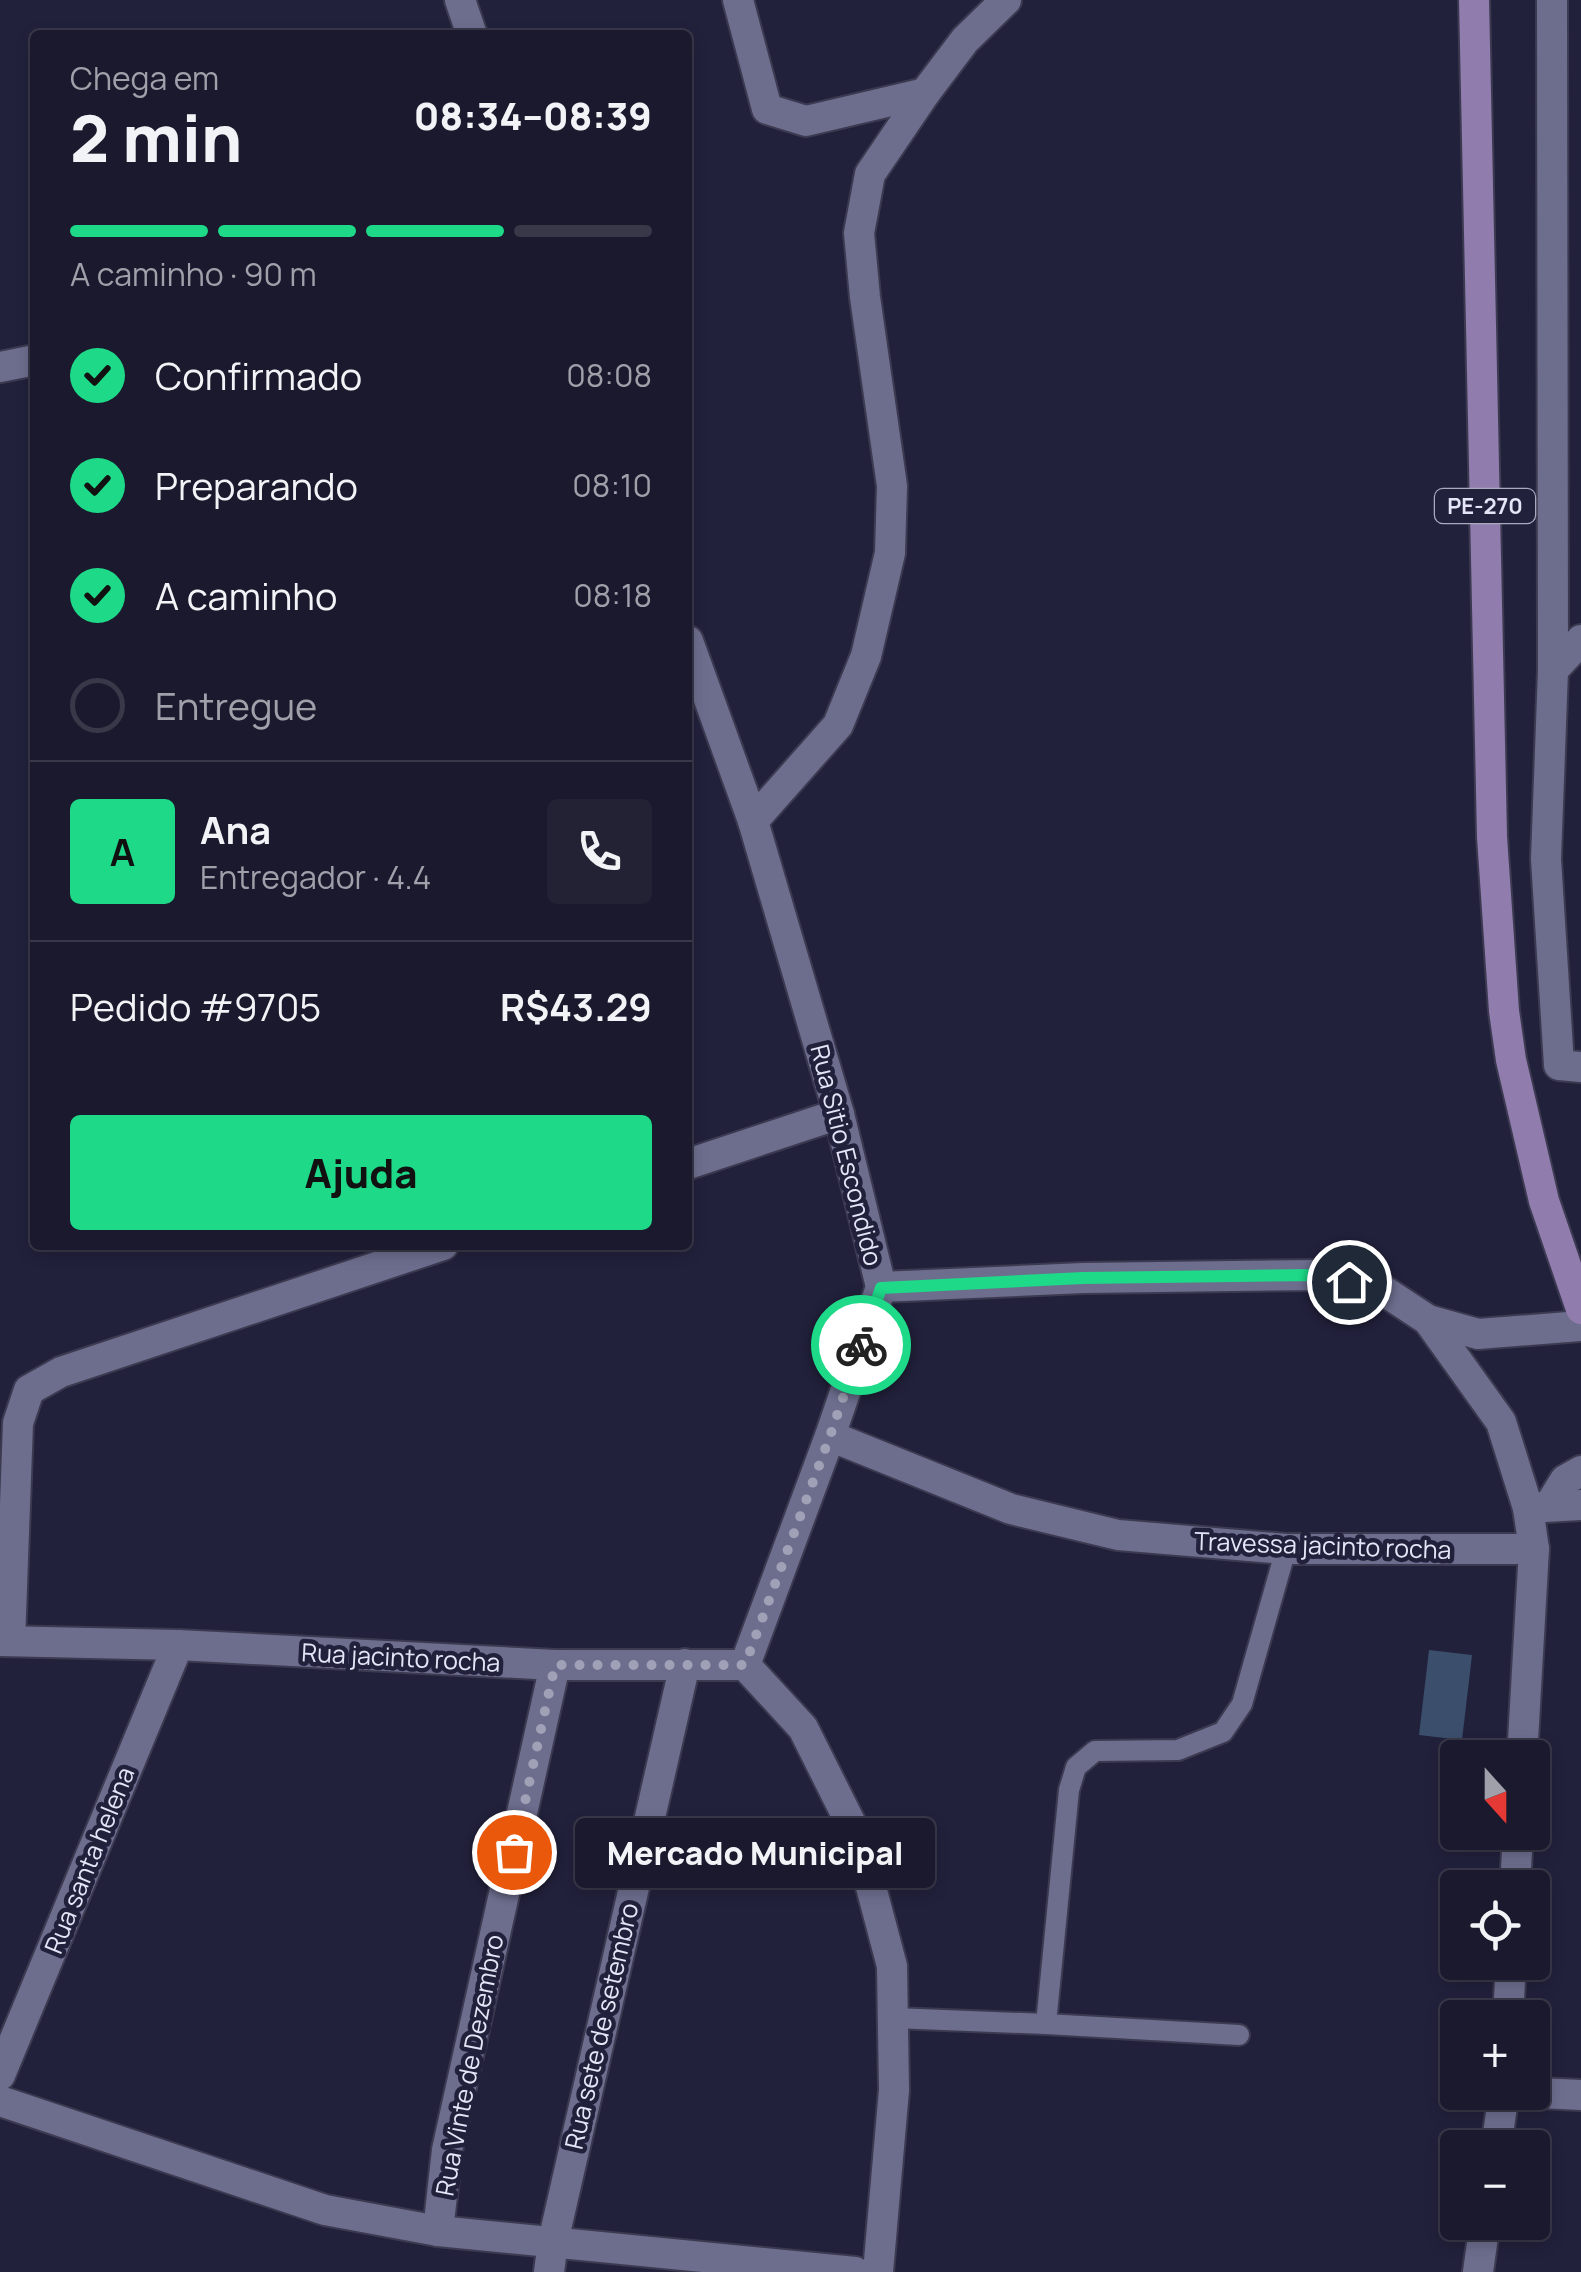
<!DOCTYPE html>
<html lang="pt">
<head>
<meta charset="utf-8">
<style>
  body { margin:0; font-family:Manrope,sans-serif; background:#232235; color:#f1f3f6; height:100vh; display:flex; flex-direction:column; font-size:38px; white-space:nowrap }
  * { box-sizing:border-box; margin:0 }
  p { font-size:32px; color:#9fa0aa }
  .icon { flex:none; width:55px; height:55px; fill:none; stroke:currentColor; stroke-width:2; stroke-linecap:round; stroke-linejoin:round }
  .map { position:relative; flex:1; overflow:hidden }
  .drawer { position:absolute; left:30px; top:30px; width:662px; height:1220px; display:flex; flex-direction:column; background:#1a192d; border-radius:10px; box-shadow:0 5px 15px #0003,0 0 0 2px #383849 }
  .drawer>* { flex:none }
  .needle { width:65px; rotate:159deg }
  .controls { position:absolute; left:1440px; top:1740px; display:grid; gap:20px }
  .controls a { display:grid; place-items:center; width:110px; height:110px; border-radius:10px; background:#1a192d; box-shadow:0 5px 15px #0003,0 0 0 2px #383849; font-size:50px }
  .pin { position:absolute; display:grid; place-items:center; width:85px; height:85px; color:#fff; margin:-42px; border:5px solid #fff; border-radius:50%; box-shadow:0 2px 10px #0007 }
  .courier { position:absolute; display:grid; place-items:center; width:100px; height:100px; margin:-50px; border:8px solid #1dd988; border-radius:50%; background:#fff; color:#222; box-shadow:0 2px 12px #0007 }
  .bubble { position:absolute; height:70px; border-radius:10px; background:#1a192d; box-shadow:0 5px 15px #0003,0 0 0 2px #383849; font-size:32px; font-weight:800; line-height:70px; text-align:center }
  .overview em { font-style:normal; font-weight:800 }
  .overview div { display:flex; flex-direction:column-reverse }
  .overview { display:flex; align-items:center; justify-content:space-between; height:170px; padding:0 40px }
  h1 { font-size:65px; font-weight:800; line-height:75px }
  .bar { display:grid; grid-template-columns:repeat(4,1fr); gap:15px 10px; align-content:center; height:120px; padding:0 40px }
  .bar i { height:12px; border-radius:8px; background:#383849 }
  .bar .active { background:#1dd988 }
  .bar p { grid-column:span 4 }
  .line { display:flex; align-items:center; gap:25px; padding:0 40px; border-top:2px solid #383849 }
  .line div { flex:1 }
  .round { display:grid; place-items:center; flex:none; width:105px; height:105px; border-radius:10px; background:#232235 }
  ol { padding:0 40px; list-style:none }
  li { display:flex; align-items:center; gap:30px; height:110px }
  li p { margin-inline-start:auto }
  li .icon { padding:10px; border-radius:50%; background:#1dd988; color:#111; stroke-width:4 }
  li:last-child { color:#9fa0aa }
  li i { width:55px; height:55px; border:5px solid #383849; border-radius:50% }
  .button { display:flex; gap:20px; margin-top:auto; padding:20px 40px }
  .button a { flex:1; height:115px; border-radius:10px; background:#1dd988; color:#111; font-size:40px; font-weight:800; line-height:115px; text-align:center }
  .map>svg:first-child { display:block }
  .building { fill:#3b4f6c }
  .lines { fill:none; stroke-linecap:round; stroke-linejoin:round }
  .service-casing { stroke:#3c3a51; stroke-width:24 }
  .minor-casing { stroke:#3c3a51; stroke-width:34 }
  .primary-casing { stroke:#3c3a51; stroke-width:34 }
  .service { stroke:#6d6e8e; stroke-width:20 }
  .minor { stroke:#6d6e8e; stroke-width:30 }
  .primary { stroke:#907cad; stroke-width:30 }
  .done { stroke:#a0a0b6; stroke-width:10; stroke-dasharray:0 18 }
  .route { stroke:#1dd988; stroke-width:12 }
  .labels { text-anchor:middle; dominant-baseline:central; stroke-width:9; stroke-linejoin:round; paint-order:stroke }
  .shield { fill:#22213c; stroke:#aaaabf; stroke-width:2.5 }
  .shield-label { font-size:22px; font-weight:bold; fill:#e4e5f7 }
  .street-label { font-size:25px; fill:#e4e5f7; stroke:#22213c }
</style>
</head>
<body>
<div class="map">
<svg width="1581" height="2272" viewBox="0 0 1581 2272">
  <rect width="100%" height="100%" fill="#22213c"/>
  <polygon class="building" points="1429,1650 1472,1655 1462,1740 1419,1735"/>
  <g class="lines">
    <g class="service-casing">
      <g id="service">
        <polyline points="894,2018 1046,2024 1239,2035"/>
        <polyline points="1046,2024 1069,1790 1076,1767 1095,1751 1178,1750 1223,1732 1242,1704 1286,1549"/>
      </g>
    </g>
    <g class="minor-casing">
      <g id="minor">
        <polyline points="460,0 472,35"/>
        <polyline points="738,0 767,109 806,121 925,93"/>
        <polyline points="1552,0 1553,670 1546,859 1559,1065 1581,1067"/>
        <polyline points="0,367 35,360"/>
        <polyline points="688,641 753,821 839,1114 881,1287 830,1436 745,1665"/>
        <polyline points="1553,670 1581,640"/>
        <polyline points="753,821 838,725 866,656 890,553 892,486 865,297 859,233 870,174 925,93 965,40 1006,0"/>
        <polyline points="688,1164 839,1114"/>
        <polyline points="881,1287 1083,1278 1317,1275 1381,1289 1428,1320 1501,1422 1528,1508 1534,1549 1522,1758"/>
        <polyline points="1428,1320 1478,1334 1581,1326"/>
        <polyline points="830,1436 1011,1509 1118,1535 1286,1549 1534,1549"/>
        <polyline points="1549,1506 1565,1480 1581,1471"/>
        <polyline points="1528,1508 1581,1505"/>
        <polyline points="0,1641 178,1645 555,1665 745,1665"/>
        <polyline points="10,1641 18,1423 29,1390 61,1372 443,1245"/>
        <polyline points="745,1665 803,1728 858,1838 892,1966 894,2090 878,2272"/>
        <polyline points="1515,1888 1518,1832"/>
        <polyline points="1508,2018 1511,1962"/>
        <polyline points="0,2075 178,1645"/>
        <polyline points="1518,2092 1581,2095"/>
        <polyline points="0,2101 325,2210 438,2231 855,2272"/>
        <polyline points="1496,2148 1504,2092"/>
        <polyline points="438,2231 447,2150 555,1665"/>
        <polyline points="549,2272 553,2242 685,1664"/>
        <polyline points="1478,2272 1485,2222"/>
      </g>
    </g>
    <g class="primary-casing">
      <polyline id="primary" points="1474,0 1492,837 1504,1011 1511,1060 1544,1201 1581,1309"/>
    </g>
    <use href="#service" class="service"/>
    <use href="#minor" class="minor"/>
    <use href="#primary" class="primary"/>
  </g>
  <g class="lines">
    <polyline class="done" points="514,1852 555,1665 745,1665 830,1436 861,1345"/>
    <polyline class="route" points="861,1345 881,1288 1083,1278 1317,1275 1349,1282"/>
  </g>
  <g class="labels">
    <rect class="shield" x="1435" y="489" width="100" height="34" rx="8"/>
    <g class="shield-label">
      <text x="1485" y="506">PE-270</text>
    </g>
    <g class="street-label">
      <text transform="translate(847 1155) rotate(76)">Rua Sitio Escondido</text>
      <text transform="translate(1323 1545) rotate(2)">Travessa jacinto rocha</text>
      <text transform="translate(401 1657) rotate(3)">Rua jacinto rocha</text>
      <text transform="translate(89 1860) rotate(-68)">Rua santa helena</text>
      <text transform="translate(601 2026) rotate(-77)">Rua sete de setembro</text>
      <text transform="translate(469 2065) rotate(-79)">Rua Vinte de Dezembro</text>
    </g>
  </g>
</svg>
<div class="controls">
<a><svg class="needle" viewBox="-14 -14 28 28"><path d="M0-13l5 13h-10z" fill="#e53935"/><path d="M0 13l5-13h-10z" fill="#9fa0aa"/></svg></a>
<a><svg class="icon" aria-label="locate" viewBox="0 0 24 24"><circle cx="12" cy="12" r="6"/><path d="M12 2v4M12 18v4M2 12h4M18 12h4"/></svg></a>
<a>+</a>
<a>−</a>
</div>
<div class="pin" style="left:514px;top:1852px;background:#ea580c"><svg class="icon" aria-label="bag" viewBox="0 0 24 24"><path d="M5 8h14l-1 12H6zM9 8a3 3 0 0 1 6 0"/></svg></div>
<div class="pin" style="left:1349px;top:1282px;background:#1f2937"><svg class="icon" aria-label="home" viewBox="0 0 24 24"><path d="M3 11l9-7 9 7M6 9v11h12V9"/></svg></div>
<div class="courier" style="left:861px;top:1345px"><svg class="icon" aria-label="bike" viewBox="0 0 24 24"><circle cx="6" cy="16" r="4"/><circle cx="18" cy="16" r="4"/><path d="M6 16l4-8h5l3 8M10 8l3 8H6M13 5h3"/></svg></div>
<div class="bubble" style="left:575px;top:1818px;width:360px">Mercado Municipal</div>
<section class="drawer">
<div class="overview"><div><h1>2 min</h1><p>Chega em</p></div><em>08:34–08:39</em></div>
<div class="bar"><i class="active"></i><i class="active"></i><i class="active"></i><i></i><p>A caminho · 90 m</p></div>
<ol>
<li><svg class="icon" aria-label="check" viewBox="0 0 24 24"><path d="M5 12l5 5 9-10"/></svg>Confirmado<p>08:08</p></li>
<li><svg class="icon" aria-label="check" viewBox="0 0 24 24"><path d="M5 12l5 5 9-10"/></svg>Preparando<p>08:10</p></li>
<li><svg class="icon" aria-label="check" viewBox="0 0 24 24"><path d="M5 12l5 5 9-10"/></svg>A caminho<p>08:18</p></li>
<li><i></i>Entregue</li>
</ol>
<div class="line" style="height:180px"><b class="round" style="background:#1dd988;color:#111">A</b><div><b>Ana</b><p>Entregador · 4.4</p></div><a class="round"><svg class="icon" aria-label="phone" viewBox="0 0 24 24"><path d="M5 4h4l2 5-3 2q2 4 5 5l2-3 5 2v4C11 20 4 13 5 4z"/></svg></a></div>
<div class="line" style="height:130px"><div>Pedido #9705</div><b>R$43.29</b></div>
<div class="button"><a>Ajuda</a></div>
</section>
</div>
</body>
</html>
